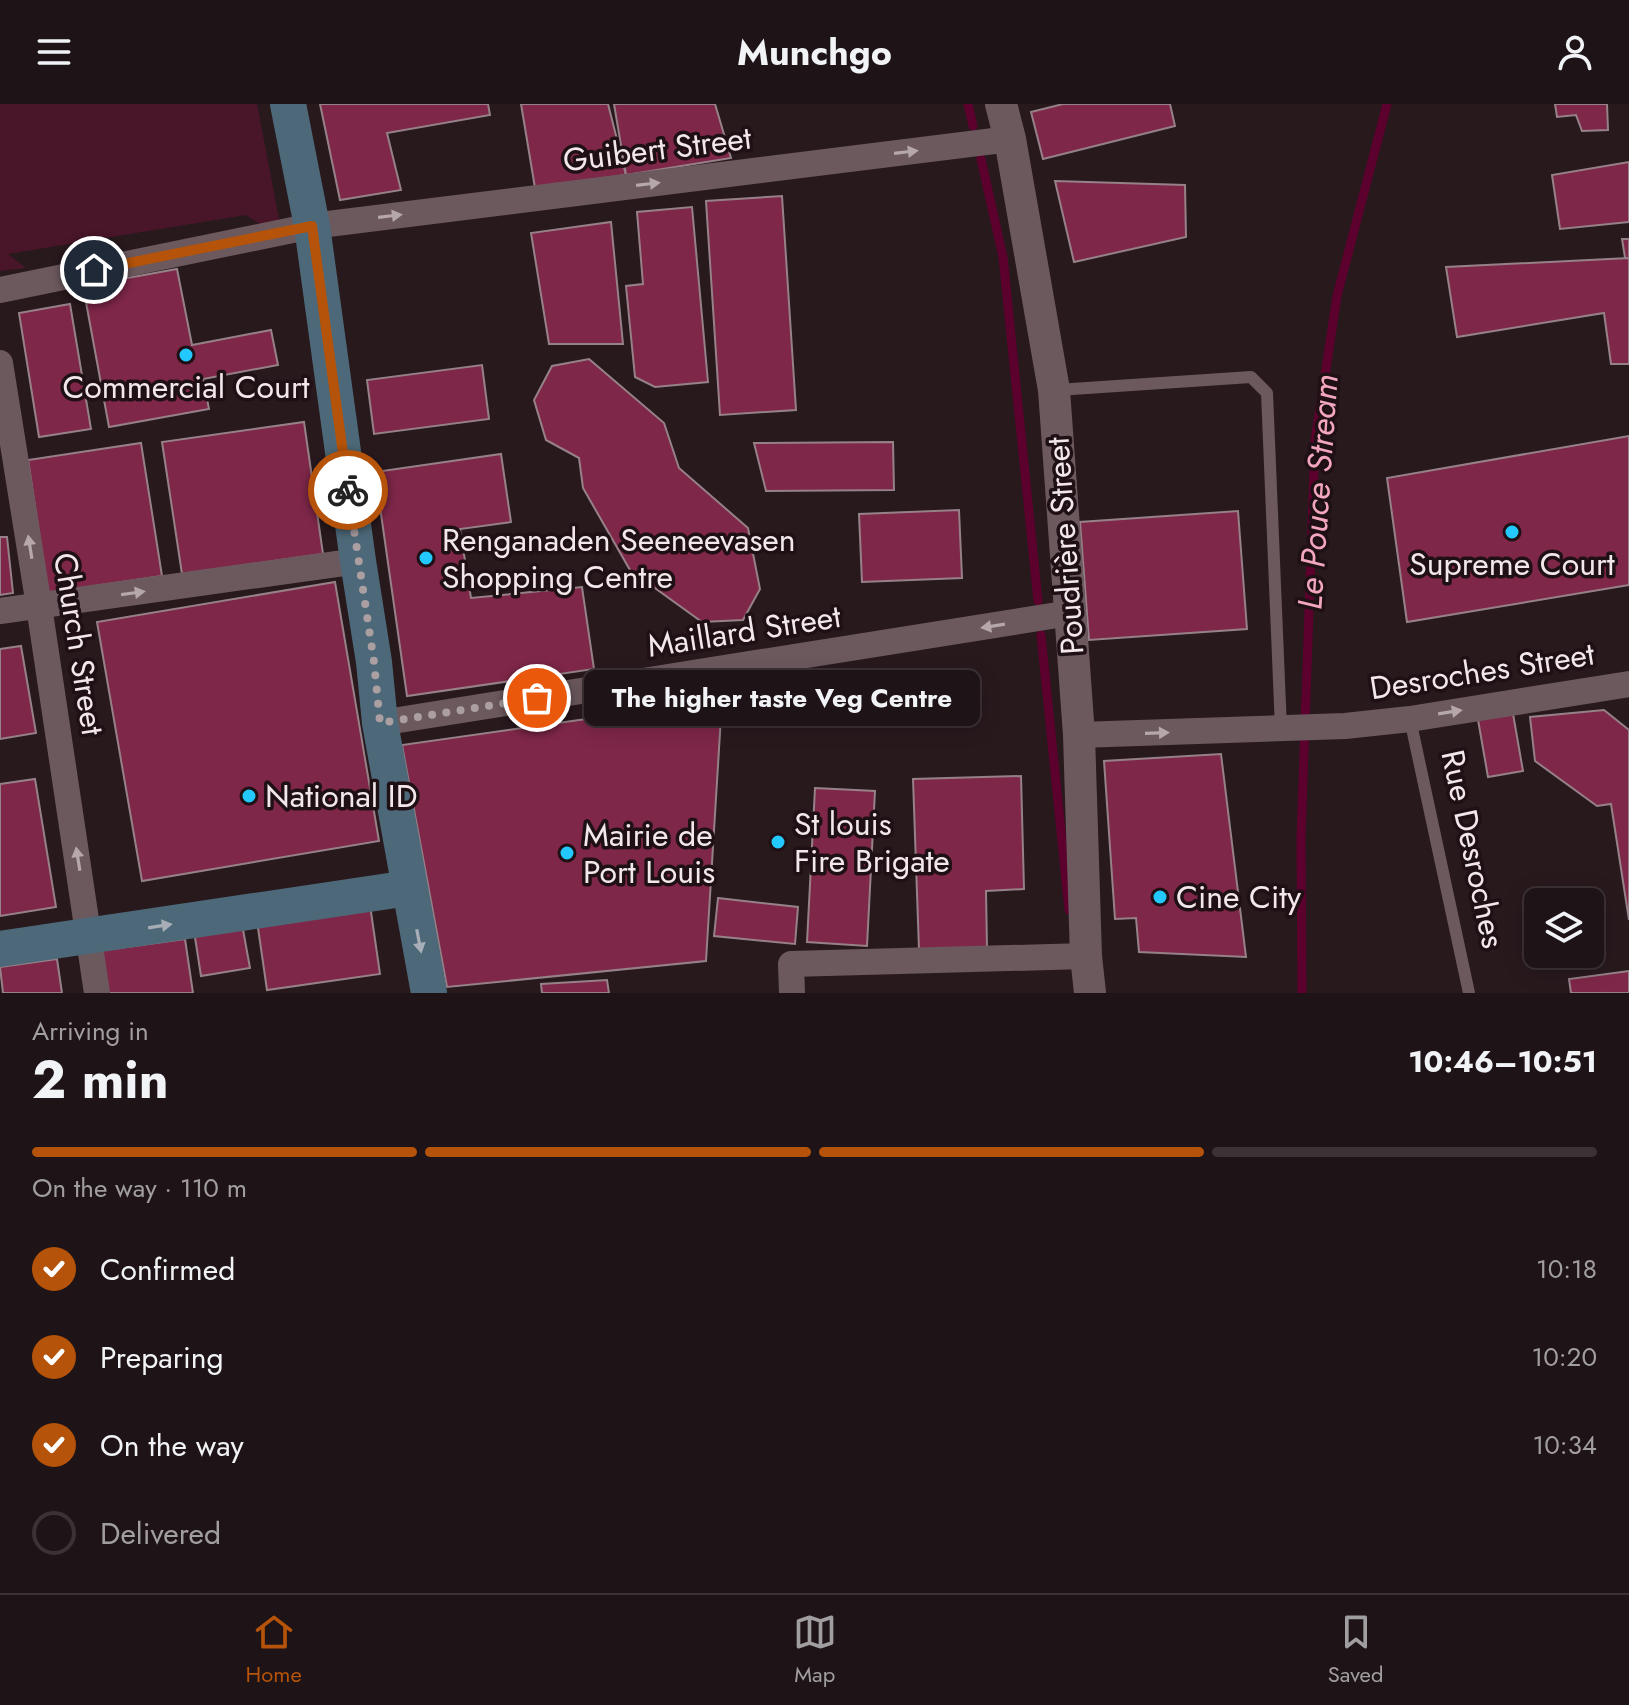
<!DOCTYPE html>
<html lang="en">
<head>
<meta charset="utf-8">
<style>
  body { margin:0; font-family:Jost,sans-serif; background:#261c1f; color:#f1f3f6; height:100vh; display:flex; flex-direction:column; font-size:30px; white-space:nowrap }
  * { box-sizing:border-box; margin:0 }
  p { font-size:26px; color:#a19ea1 }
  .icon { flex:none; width:44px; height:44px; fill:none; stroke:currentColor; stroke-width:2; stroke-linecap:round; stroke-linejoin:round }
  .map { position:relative; height:889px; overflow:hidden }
  .details { display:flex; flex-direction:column; background:#1e1316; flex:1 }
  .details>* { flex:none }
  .fabs { position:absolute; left:1524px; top:784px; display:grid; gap:16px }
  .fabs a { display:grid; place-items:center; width:80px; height:80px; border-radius:12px; background:#1e1316; box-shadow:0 4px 20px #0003,0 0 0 2px #3c3235; font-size:40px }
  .pin { position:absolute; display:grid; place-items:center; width:68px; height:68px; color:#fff; margin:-34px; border:4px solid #fff; border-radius:50%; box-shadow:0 2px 8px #0007 }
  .courier { position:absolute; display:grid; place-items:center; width:80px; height:80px; margin:-40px; border:6px solid #b45309; border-radius:50%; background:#fff; color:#222; box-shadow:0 2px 10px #0007 }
  .bubble { position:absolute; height:56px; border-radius:12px; background:#1e1316; box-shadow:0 4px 20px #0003,0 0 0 2px #3c3235; font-size:26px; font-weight:700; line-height:56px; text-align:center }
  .headline em { font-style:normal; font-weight:700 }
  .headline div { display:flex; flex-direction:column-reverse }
  .headline { display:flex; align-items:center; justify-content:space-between; height:136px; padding:0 32px }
  h1 { font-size:52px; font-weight:700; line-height:60px }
  .bar { display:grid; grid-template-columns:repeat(4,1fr); gap:12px 8px; align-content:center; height:96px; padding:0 32px }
  .bar i { height:10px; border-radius:6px; background:#3c3235 }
  .bar .on { background:#b45309 }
  .bar p { grid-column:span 4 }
  ol { padding:0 32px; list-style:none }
  li { display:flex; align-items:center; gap:24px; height:88px }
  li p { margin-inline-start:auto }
  li .icon { padding:8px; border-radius:50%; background:#b45309; color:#fff; stroke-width:4 }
  li:last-child { color:#a19ea1 }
  li i { width:44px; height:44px; border:4px solid #3c3235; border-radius:50% }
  header { display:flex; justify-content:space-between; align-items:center; height:104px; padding:0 32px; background:#1e1316; font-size:36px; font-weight:700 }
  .tab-bar { display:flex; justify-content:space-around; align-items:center; height:112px; border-top:2px solid #3c3235; background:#1e1316; font-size:22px; color:#a19ea1 }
  .tab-bar a { display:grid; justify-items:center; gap:4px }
  .tab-bar .on { color:#b45309 }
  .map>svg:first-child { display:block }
  .green { fill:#491529 }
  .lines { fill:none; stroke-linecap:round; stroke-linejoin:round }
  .stream { stroke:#5c012d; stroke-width:9 }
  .building { fill:#7f2749; stroke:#958187; stroke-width:2 }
  .service { stroke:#6c595e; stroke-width:12 }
  .minor { stroke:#6c595e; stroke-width:26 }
  .tertiary { stroke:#6c595e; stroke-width:32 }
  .secondary { stroke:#4d6979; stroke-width:36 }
  .oneway { fill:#b6a7ab }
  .oneway2 { fill:#a8aeb7 }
  .done { stroke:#ab9fa2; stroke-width:8; stroke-dasharray:0 14.4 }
  .route { stroke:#b45309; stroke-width:10 }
  .poi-dot { fill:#23c9fe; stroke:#1e1014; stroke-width:3 }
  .labels { text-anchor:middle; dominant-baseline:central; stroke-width:7; stroke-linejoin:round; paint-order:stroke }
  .street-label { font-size:32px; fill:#f2e7ea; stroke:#1e1014 }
  .poi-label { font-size:32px; fill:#f2e7ea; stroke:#1e1014; text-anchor:start }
  .water-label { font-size:34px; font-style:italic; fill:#f3a7be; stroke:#1e1014 }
</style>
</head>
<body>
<header><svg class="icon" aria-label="menu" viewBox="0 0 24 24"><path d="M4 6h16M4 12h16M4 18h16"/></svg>Munchgo<svg class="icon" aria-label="person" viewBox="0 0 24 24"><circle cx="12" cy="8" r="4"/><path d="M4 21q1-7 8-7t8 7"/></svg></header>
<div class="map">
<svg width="1629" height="889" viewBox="0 0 1629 889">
  <rect width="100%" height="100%" fill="#28191d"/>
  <polygon class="green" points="0,0 257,0 280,120 263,122 246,111 8,150 26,164 0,167"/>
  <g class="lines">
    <g class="stream">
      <polyline points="968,0 973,22"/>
      <polyline points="981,55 1003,153 1038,497"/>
      <polyline points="1041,531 1069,806"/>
      <polyline points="1302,889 1301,734 1315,337 1337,192 1387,0"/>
    </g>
  </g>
  <g class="building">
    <polygon points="320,0 488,0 490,11 387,29 401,86 340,96"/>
    <polygon points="521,0 608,0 626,71 535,84"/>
    <polygon points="614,0 715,0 731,54 626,71"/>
    <polygon points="1063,0 1170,0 1175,22 1043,55 1031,8"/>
    <polygon points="1555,0 1607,0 1608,26 1582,27 1576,11 1557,13"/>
    <polygon points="1629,58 1629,118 1560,125 1552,71"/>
    <polygon points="1055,77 1185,81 1186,133 1074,158"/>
    <polygon points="782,92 796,306 720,311 706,97"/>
    <polygon points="692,103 708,278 655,283 635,273 626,182 643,180 637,108"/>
    <polygon points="611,118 623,240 549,240 531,129"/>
    <polygon points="1622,135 1629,135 1629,166 1627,166"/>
    <polygon points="1629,154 1629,260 1611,260 1604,209 1457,233 1446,163"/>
    <polygon points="177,165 192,241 271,226 278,261 203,275 209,305 109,323 83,182"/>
    <polygon points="70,200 91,325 39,333 19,209"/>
    <polygon points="589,255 664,319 679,364 748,424 760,485 743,516 702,518 630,466 583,384 579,354 546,336 534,296 552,262"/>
    <polygon points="482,261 489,315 374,330 367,276"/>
    <polygon points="304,318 323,450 182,470 162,338"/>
    <polygon points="1629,332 1629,481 1407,518 1387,374"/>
    <polygon points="893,338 894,386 766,387 754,339"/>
    <polygon points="141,339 162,472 48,489 28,356"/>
    <polygon points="501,350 511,418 460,425 471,494 582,483 594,565 407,592 375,368"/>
    <polygon points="959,406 962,474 862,478 859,410"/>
    <polygon points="1238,407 1247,525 1089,536 1080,418"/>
    <polygon points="0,433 7,433 13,489 0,491"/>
    <polygon points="335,478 379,737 142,777 97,518"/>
    <polygon points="21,542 36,629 0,635 0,545"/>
    <polygon points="722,596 706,857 447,883 402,641"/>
    <polygon points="1512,604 1523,667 1488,673 1477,610"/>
    <polygon points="1604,606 1629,626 1629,816 1611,700 1597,702 1535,657 1530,613"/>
    <polygon points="1221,650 1246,853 1139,848 1136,814 1115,815 1104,657"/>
    <polygon points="1021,672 1024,785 986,787 987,844 919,846 913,675"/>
    <polygon points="35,675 56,803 0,812 0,680"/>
    <polygon points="815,684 875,687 867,842 807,838"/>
    <polygon points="718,794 798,803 795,840 714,832"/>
    <polygon points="370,801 380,870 267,886 257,817"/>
    <polygon points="242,820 250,864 201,872 194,827"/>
    <polygon points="185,835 193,889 104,889 98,847"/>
    <polygon points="57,855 62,889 3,889 0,863"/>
    <polygon points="1629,867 1629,889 1571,889 1569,875"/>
    <polygon points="607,876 609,889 542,889 541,880"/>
  </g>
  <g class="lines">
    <g class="service">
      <polyline points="1057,286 1251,273 1267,289 1281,625"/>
      <polyline points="1410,615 1469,889"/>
    </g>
    <g class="minor">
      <polyline points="0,186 312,122 1010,35"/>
      <polyline points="0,259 39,502 97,889"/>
      <polyline points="0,507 358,457"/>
      <polyline points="380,619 1070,509"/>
      <polyline points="1079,631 1345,622 1410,615 1629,580"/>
      <polyline points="792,889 791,860 1086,852"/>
    </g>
    <polyline class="tertiary" points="1001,0 1010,35 1054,286 1079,631 1086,852 1090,889"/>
    <g class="secondary">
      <polyline points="288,0 312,122 358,457 374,558 380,619 429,889"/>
      <polyline points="0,845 409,784"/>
    </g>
  </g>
  <defs><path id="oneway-solid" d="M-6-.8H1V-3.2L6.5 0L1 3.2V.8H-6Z" transform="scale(2)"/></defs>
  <g class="oneway">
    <use href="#oneway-solid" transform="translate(906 48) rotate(-7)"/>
    <use href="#oneway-solid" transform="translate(648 80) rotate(-7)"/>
    <use href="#oneway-solid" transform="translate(390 112) rotate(-7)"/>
    <use href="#oneway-solid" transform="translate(30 443) rotate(-99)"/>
    <use href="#oneway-solid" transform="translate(133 489) rotate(-8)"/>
    <use href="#oneway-solid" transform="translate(993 522) rotate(171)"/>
    <use href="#oneway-solid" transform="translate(1450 608) rotate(-9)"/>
    <use href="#oneway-solid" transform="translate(1157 629) rotate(-2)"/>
    <use href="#oneway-solid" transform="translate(78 755) rotate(-99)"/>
  </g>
  <g class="oneway2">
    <use href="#oneway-solid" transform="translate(160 822) rotate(-9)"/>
    <use href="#oneway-solid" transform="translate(419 837) rotate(79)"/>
  </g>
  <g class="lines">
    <polyline class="done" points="348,386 374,558 380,619 537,594"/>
    <polyline class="route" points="94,166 312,122 348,386"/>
  </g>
  <g class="poi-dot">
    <circle cx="186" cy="251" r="8"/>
    <circle cx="1512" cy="428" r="8"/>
    <circle cx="426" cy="454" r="8"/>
    <circle cx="249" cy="692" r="8"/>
    <circle cx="778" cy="738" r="8"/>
    <circle cx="567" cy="749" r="8"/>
    <circle cx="1160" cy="793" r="8"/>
  </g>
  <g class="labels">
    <g class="street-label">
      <text transform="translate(657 45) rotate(-7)">Guibert Street</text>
      <text transform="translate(1065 442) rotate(-94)">Poudrière Street</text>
      <text transform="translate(744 527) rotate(-9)">Maillard Street</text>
      <text transform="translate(79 540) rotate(81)">Church Street</text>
      <text transform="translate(1482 567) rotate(-9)">Desroches Street</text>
      <text transform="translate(1473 745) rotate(78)">Rue Desroches</text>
    </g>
    <g class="poi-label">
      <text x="186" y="283" text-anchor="middle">Commercial Court</text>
      <text x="442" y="436">Renganaden Seeneevasen<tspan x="442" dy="37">Shopping Centre</tspan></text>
      <text x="1512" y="460" text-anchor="middle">Supreme Court</text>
      <text x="265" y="692">National ID</text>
      <text x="794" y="720">St louis<tspan x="794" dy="37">Fire Brigate</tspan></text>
      <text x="583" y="731">Mairie de<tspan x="583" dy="37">Port Louis</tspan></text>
      <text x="1176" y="793">Cine City</text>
    </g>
    <g class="water-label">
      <text transform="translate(1318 388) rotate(-86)">Le Pouce Stream</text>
    </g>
  </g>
</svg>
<div class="fabs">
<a><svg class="icon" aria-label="layers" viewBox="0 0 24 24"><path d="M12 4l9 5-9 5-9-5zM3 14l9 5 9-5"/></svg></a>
</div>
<div class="pin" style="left:537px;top:594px;background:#ea580c"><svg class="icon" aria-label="bag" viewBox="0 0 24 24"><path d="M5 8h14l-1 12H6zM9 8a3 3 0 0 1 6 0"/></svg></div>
<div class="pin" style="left:94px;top:166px;background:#1f2937"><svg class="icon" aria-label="home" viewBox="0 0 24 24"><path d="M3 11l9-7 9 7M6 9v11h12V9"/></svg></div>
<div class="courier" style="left:348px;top:386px"><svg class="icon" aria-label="bike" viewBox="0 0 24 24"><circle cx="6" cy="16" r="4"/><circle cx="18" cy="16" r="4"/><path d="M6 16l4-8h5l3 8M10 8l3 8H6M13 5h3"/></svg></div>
<div class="bubble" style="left:584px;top:566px;width:396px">The higher taste Veg Centre</div>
</div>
<section class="details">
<div class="headline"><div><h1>2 min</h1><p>Arriving in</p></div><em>10:46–10:51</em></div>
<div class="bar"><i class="on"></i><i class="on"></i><i class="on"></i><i></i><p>On the way · 110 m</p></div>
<ol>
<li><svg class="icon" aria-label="check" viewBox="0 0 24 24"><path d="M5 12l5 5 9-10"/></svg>Confirmed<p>10:18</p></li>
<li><svg class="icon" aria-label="check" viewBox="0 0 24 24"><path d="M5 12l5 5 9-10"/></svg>Preparing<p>10:20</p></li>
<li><svg class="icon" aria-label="check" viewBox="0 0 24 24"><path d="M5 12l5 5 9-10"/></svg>On the way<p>10:34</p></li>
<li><i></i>Delivered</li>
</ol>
</section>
<nav class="tab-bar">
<a class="on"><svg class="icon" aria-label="home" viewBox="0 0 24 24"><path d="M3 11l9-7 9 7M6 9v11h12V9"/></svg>Home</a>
<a><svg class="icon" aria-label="map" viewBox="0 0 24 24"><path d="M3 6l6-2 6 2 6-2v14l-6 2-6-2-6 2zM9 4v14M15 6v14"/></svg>Map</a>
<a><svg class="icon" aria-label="saved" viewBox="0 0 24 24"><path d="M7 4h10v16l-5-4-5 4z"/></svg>Saved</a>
</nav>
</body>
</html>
